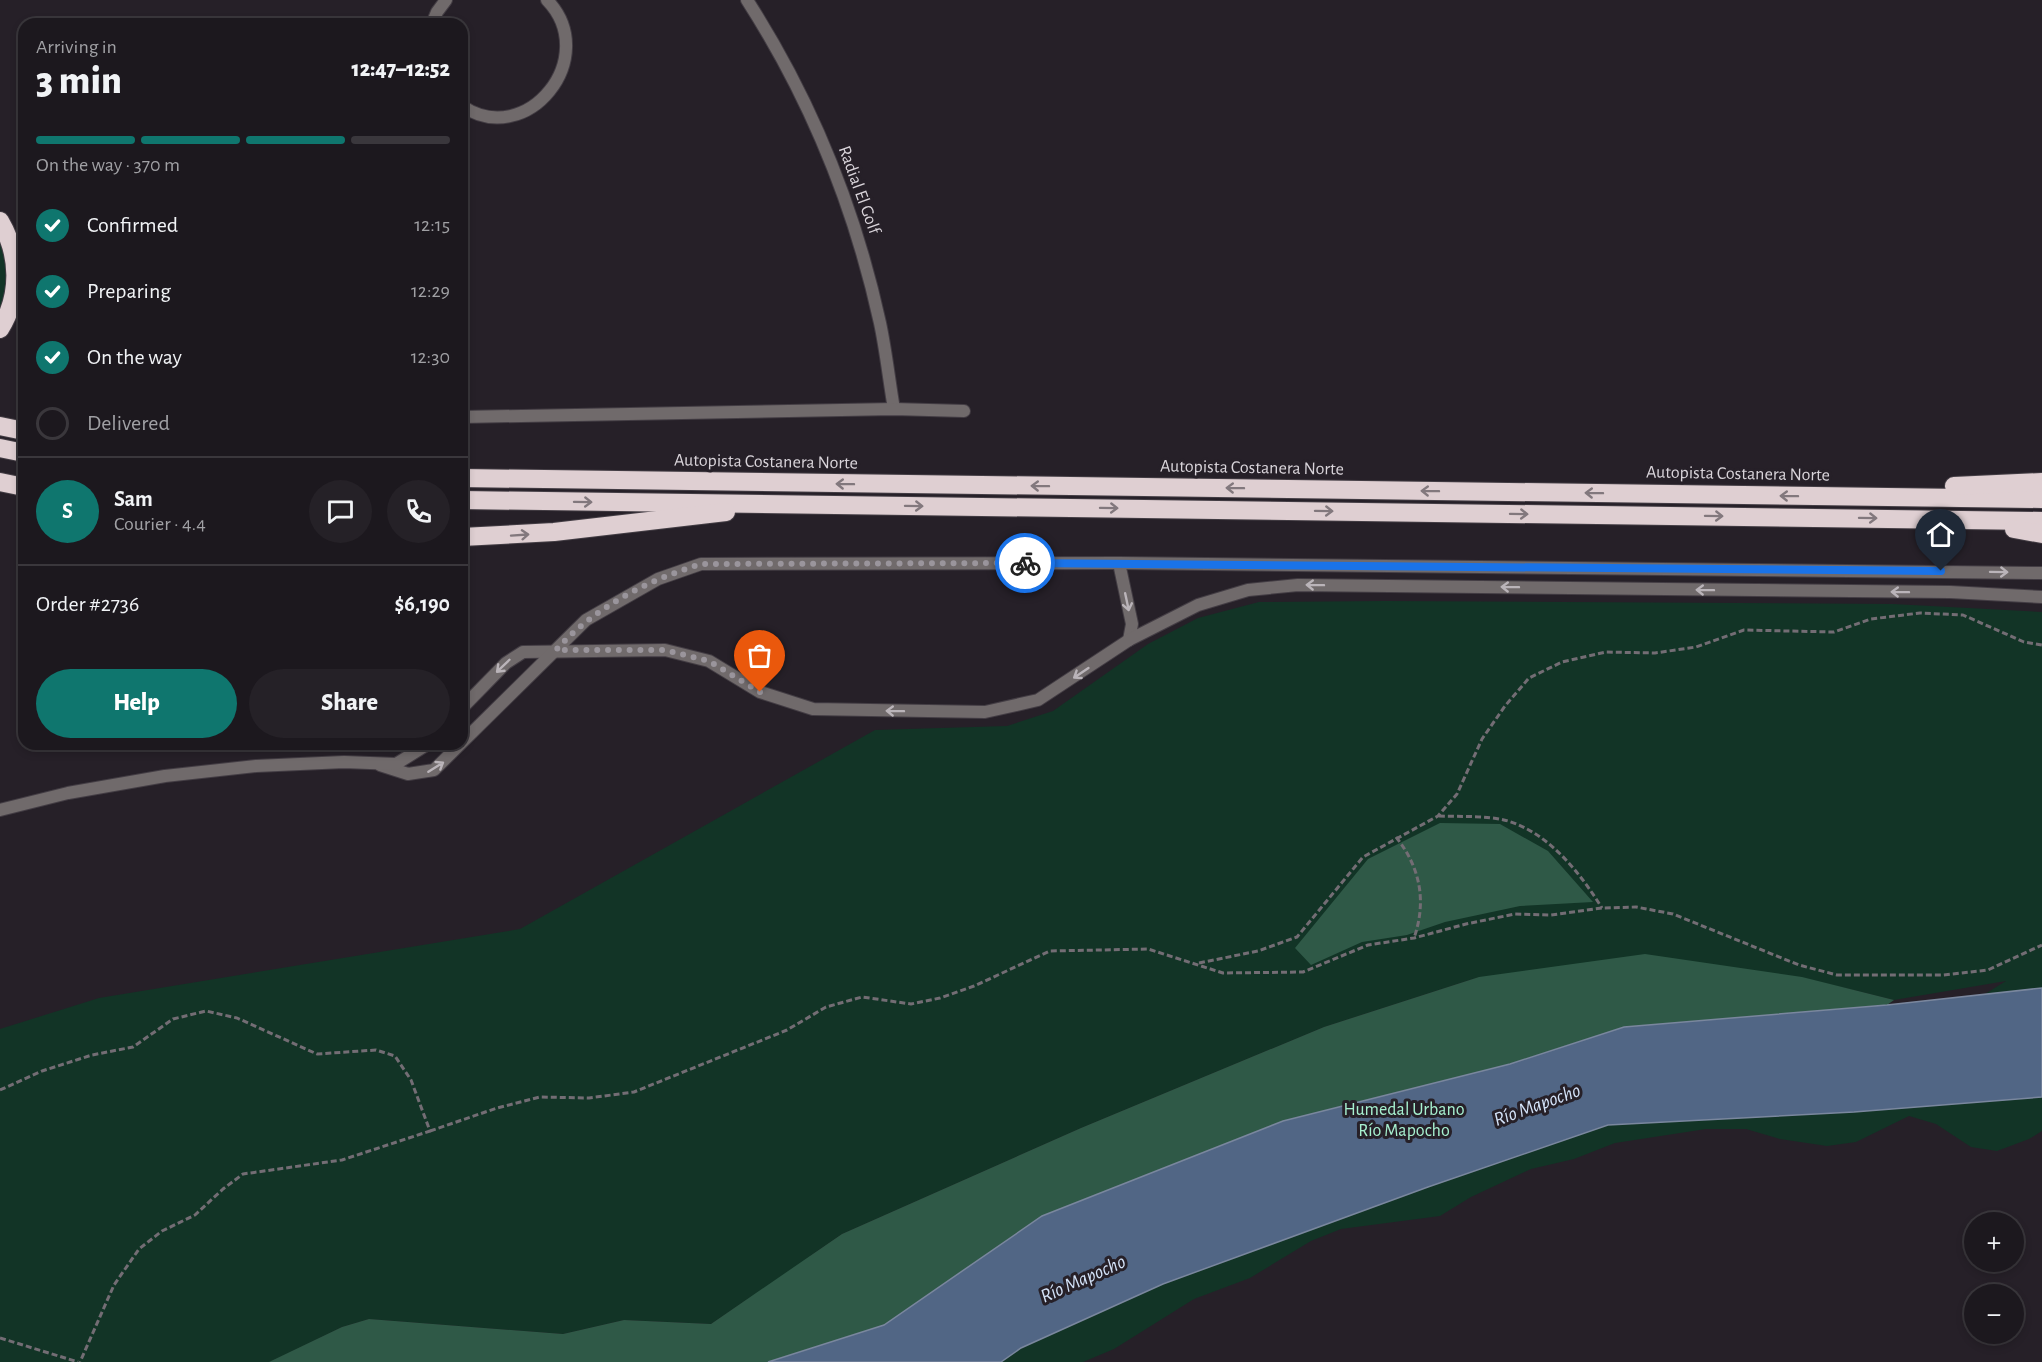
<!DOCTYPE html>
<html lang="en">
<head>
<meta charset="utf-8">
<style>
  body { margin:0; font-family:"Alegreya Sans",sans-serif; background:#252127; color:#f1f3f6; height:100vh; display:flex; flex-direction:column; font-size:22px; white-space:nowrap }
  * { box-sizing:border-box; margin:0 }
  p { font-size:20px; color:#a0a0a4 }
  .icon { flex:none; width:33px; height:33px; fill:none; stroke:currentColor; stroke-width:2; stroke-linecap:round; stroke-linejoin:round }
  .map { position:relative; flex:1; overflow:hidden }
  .sheet { position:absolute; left:18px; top:18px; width:450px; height:732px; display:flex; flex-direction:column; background:#1c181e; border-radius:18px; box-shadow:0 3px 9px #0003,0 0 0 2px #3a373c }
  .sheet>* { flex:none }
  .controls { position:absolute; left:1964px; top:1212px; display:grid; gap:12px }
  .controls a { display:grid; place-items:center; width:60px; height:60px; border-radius:50%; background:#1c181e; box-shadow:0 3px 9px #0003,0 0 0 2px #3a373c; font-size:30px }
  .pin { position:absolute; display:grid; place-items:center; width:51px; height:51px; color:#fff; margin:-62px -26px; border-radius:50% 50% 50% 0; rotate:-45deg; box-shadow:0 0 6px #0007 }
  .pin .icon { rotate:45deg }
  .courier { position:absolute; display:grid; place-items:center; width:60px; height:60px; margin:-30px; border:4px solid #1a73e8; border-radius:50%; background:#fff; color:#222; box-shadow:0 2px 8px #0007 }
  .overview em { font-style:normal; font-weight:800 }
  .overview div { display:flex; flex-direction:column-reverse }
  .overview { display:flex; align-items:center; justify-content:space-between; height:102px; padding:0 18px }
  h1 { font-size:39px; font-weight:800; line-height:45px }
  .bar { display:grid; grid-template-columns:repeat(4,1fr); gap:9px 6px; align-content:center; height:72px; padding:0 18px }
  .bar i { height:8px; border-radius:4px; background:#3a373c }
  .bar .on { background:#0f766e }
  .bar p { grid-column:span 4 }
  .line { display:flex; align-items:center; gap:15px; padding:0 18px; border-top:2px solid #3a373c }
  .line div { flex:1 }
  .round { display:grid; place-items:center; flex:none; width:63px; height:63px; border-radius:32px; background:#252127 }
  ol { padding:0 18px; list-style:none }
  li { display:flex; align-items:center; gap:18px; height:66px }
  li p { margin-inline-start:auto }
  li .icon { padding:6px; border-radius:50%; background:#0f766e; color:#fff; stroke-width:4 }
  li:last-child { color:#a0a0a4 }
  li i { width:33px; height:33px; border:3px solid #3a373c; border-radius:50% }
  .cta { display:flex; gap:12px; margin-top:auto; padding:12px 18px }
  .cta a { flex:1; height:69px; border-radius:36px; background:#0f766e; color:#fff; font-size:24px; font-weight:800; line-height:69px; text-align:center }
  .cta a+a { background:#252127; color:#f1f3f6 }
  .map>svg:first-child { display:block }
  .green { fill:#123426; fill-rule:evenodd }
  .forest { fill:#2f5947 }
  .water { fill:#516685; stroke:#7a879e; stroke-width:1.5 }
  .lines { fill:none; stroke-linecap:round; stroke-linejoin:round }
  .minor-casing { stroke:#433d44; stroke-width:14 }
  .motorway-casing { stroke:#433d44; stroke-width:20 }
  .path { stroke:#736d74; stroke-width:3; stroke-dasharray:6 3; stroke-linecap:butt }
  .minor { stroke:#706a6b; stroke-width:12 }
  .motorway { stroke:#dfcfd2; stroke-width:18 }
  .oneway { stroke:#82787d }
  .oneway2 { stroke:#bab4b9 }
  .done { stroke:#9a959c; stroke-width:6; stroke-dasharray:0 10.8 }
  .route { stroke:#1a73e8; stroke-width:8 }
  .labels { text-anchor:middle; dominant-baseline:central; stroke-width:6; stroke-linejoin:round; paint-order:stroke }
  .street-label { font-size:18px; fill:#d9d4da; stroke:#262028 }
  .park-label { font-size:18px; fill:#a7f1d0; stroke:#262028 }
  .water-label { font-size:20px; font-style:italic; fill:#d4e3f9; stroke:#262028 }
</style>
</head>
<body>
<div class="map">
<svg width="2042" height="1362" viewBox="0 0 2042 1362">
  <rect width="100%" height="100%" fill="#262028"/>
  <g class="green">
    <path d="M0,234C10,256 8,287 0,309Z"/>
    <path d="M1385,601L1893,604L2042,612V1131L2029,1139L1997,1151L1971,1147L1936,1124L1909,1116L1856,1142L1827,1146L1780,1139L1746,1129H1706L1615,1143L1574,1159L1531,1169L1471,1197L1440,1216L1341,1229L1311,1241L1250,1278L1194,1299L1114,1349L1083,1362H427L713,1326L752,1296L711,1324L624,1320L563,1334L369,1319L342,1327L270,1362H0V1029L99,998L520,929L875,730L1007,726L1053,711L1148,644L1198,618L1259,602ZM1479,977L810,1256L842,1234L1081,1128L1324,1027ZM2006,981L1980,997L1906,1010L1841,987L1894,1000Z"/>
  </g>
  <g class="forest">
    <polygon points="1440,823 1500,824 1548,851 1593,902 1520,906 1445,922 1407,935 1362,942 1311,965 1295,948 1368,859"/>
    <polygon points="1645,954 1802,977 1894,1000 1887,1005 1624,1027 1510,1064 1283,1121 1042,1216 884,1325 768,1362 269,1362 342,1327 369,1319 563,1334 624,1320 711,1324 842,1234 1081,1128 1324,1027 1479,977"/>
  </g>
  <polygon class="water" points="2042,988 2042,1097 1854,1112 1608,1125 1428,1187 1163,1284 1021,1348 1001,1362 768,1362 884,1325 1042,1216 1283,1121 1510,1064 1624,1027 1887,1005"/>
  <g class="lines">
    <g class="minor-casing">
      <g id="minor">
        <path d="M747,0C810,98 855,209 880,323C886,351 889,380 894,409"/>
        <polyline points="432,24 437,12 446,0"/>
        <path d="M462,106C527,150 602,57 547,0"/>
        <polyline points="462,417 894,409 964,411"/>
        <polyline points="1119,563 1132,624 1129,640"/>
        <polyline points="462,708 506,663 523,652 665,650 709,661 760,692 813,709 985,712 1038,700 1129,640 1198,605 1248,590 1298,585 1950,592 2042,597"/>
        <polyline points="380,765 408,774 434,770 586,620 658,579 701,564 1119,563 2042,573"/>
        <polyline points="0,810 68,793 165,776 256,766 344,762 396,764 428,744"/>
      </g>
    </g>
    <g class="motorway-casing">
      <g id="motorway">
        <path d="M0,221C20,255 21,295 0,329"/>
        <polyline points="0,426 24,431"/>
        <polyline points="0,448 24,453"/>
        <polyline points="462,478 2042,499"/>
        <polyline points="0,482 24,487"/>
        <polyline points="1954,486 2042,482"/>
        <polyline points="462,500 2042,521"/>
        <polyline points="2014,529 2042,534"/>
        <polyline points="462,537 554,532 726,512"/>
      </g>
    </g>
    <g class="path">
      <path d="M1439,816C1461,817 1487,815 1508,821C1550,834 1580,873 1602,908"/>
      <path d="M1396,837C1420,867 1427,901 1414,938"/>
      <polyline points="1199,963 1258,951 1297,937 1363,857 1438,816 1457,794 1482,739 1505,706 1529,678 1562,662 1606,652 1655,653 1696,647 1744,630 1834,632 1871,619 1920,613 1963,615 2024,642 2042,645"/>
      <polyline points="0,1090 42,1071 92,1055 133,1047 173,1019 206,1011 237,1018 317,1054 376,1050 395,1056 411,1080 430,1131 342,1160 243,1174 223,1189 195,1215 162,1231 139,1249 114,1285 80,1362"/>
      <polyline points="430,1131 497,1108 540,1097 589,1098 634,1092 787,1030 826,1007 862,997 911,1004 940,998 974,986 1050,951 1148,949 1223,973 1303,972 1368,945 1414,938 1466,924 1515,914 1551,915 1602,908 1636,907 1673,914 1799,965 1837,975 1943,975 1988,970 2042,945"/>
      <polyline points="0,1338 78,1362"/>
    </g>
    <use href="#minor" class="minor"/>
    <use href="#motorway" class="motorway"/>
  </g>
  <defs><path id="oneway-shaft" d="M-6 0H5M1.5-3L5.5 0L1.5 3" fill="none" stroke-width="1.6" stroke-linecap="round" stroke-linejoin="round" transform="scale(1.5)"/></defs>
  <g class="oneway">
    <use href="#oneway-shaft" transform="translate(845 484) rotate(-179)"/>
    <use href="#oneway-shaft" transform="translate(1040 486) rotate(-179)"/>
    <use href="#oneway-shaft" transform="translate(1235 488) rotate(-179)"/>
    <use href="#oneway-shaft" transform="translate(1430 491) rotate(-179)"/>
    <use href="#oneway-shaft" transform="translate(1594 493) rotate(-179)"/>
    <use href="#oneway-shaft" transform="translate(1789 496) rotate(-179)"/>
    <use href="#oneway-shaft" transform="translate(583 502) rotate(1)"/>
    <use href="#oneway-shaft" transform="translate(914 506) rotate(1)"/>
    <use href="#oneway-shaft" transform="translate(1109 508) rotate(1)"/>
    <use href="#oneway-shaft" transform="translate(1324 511) rotate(1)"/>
    <use href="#oneway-shaft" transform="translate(1519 514) rotate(1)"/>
    <use href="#oneway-shaft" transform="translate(1714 516) rotate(1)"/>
    <use href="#oneway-shaft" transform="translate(1868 518) rotate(1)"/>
    <use href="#oneway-shaft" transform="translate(520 535) rotate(-4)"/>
  </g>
  <g class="oneway2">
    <use href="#oneway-shaft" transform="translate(1999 572) rotate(1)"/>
    <use href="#oneway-shaft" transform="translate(1315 585) rotate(-179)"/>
    <use href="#oneway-shaft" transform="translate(1510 587) rotate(-179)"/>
    <use href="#oneway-shaft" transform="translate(1705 590) rotate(-179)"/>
    <use href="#oneway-shaft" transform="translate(1900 592) rotate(-179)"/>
    <use href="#oneway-shaft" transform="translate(1127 602) rotate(78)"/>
    <use href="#oneway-shaft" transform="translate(503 666) rotate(136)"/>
    <use href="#oneway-shaft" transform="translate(1081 673) rotate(146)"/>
    <use href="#oneway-shaft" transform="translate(895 711) rotate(-179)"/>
    <use href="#oneway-shaft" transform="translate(436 767) rotate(-32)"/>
  </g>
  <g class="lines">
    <path class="done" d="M760,692L709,661L665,650H556C595,607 646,581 701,564L1025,563"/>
    <polyline class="route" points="1025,563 1941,571"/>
  </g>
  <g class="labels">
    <g class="street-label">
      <text transform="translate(859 190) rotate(70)">Radial El Golf</text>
      <text transform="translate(766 462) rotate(1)">Autopista Costanera Norte</text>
      <text transform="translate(1252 468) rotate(1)">Autopista Costanera Norte</text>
      <text transform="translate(1738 474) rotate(1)">Autopista Costanera Norte</text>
    </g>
    <g class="park-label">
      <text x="1404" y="1110">Humedal Urbano<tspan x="1404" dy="21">Río Mapocho</tspan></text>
    </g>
    <g class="water-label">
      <text transform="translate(1537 1105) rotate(-20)">Río Mapocho</text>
      <text transform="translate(1083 1279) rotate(-24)">Río Mapocho</text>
    </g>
  </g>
</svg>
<div class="controls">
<a>+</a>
<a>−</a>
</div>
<div class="pin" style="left:760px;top:692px;background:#ea580c"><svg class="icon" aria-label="bag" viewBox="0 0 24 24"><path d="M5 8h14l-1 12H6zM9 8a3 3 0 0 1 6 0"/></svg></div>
<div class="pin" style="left:1941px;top:571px;background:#1f2937"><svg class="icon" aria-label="home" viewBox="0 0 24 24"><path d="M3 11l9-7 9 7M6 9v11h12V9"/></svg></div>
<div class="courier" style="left:1025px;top:563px"><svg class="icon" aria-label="bike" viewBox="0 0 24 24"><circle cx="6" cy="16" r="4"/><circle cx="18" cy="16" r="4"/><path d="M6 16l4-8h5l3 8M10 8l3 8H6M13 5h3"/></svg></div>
<section class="sheet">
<div class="overview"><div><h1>3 min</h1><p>Arriving in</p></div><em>12:47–12:52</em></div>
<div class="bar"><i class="on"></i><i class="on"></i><i class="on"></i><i></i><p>On the way · 370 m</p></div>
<ol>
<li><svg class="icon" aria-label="check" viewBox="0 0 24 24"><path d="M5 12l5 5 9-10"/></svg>Confirmed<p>12:15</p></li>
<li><svg class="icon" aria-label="check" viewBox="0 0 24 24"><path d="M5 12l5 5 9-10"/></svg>Preparing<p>12:29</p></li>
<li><svg class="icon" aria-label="check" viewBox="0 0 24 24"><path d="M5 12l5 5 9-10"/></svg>On the way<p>12:30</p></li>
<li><i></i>Delivered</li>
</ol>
<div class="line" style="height:108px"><b class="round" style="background:#0f766e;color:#fff">S</b><div><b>Sam</b><p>Courier · 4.4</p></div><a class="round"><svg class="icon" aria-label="chat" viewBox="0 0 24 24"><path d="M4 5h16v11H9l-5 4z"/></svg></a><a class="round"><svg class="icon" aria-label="phone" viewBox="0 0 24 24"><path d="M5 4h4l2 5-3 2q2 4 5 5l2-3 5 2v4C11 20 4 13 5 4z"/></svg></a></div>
<div class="line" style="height:78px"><div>Order #2736</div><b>$6,190</b></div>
<div class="cta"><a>Help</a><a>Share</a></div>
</section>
</div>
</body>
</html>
